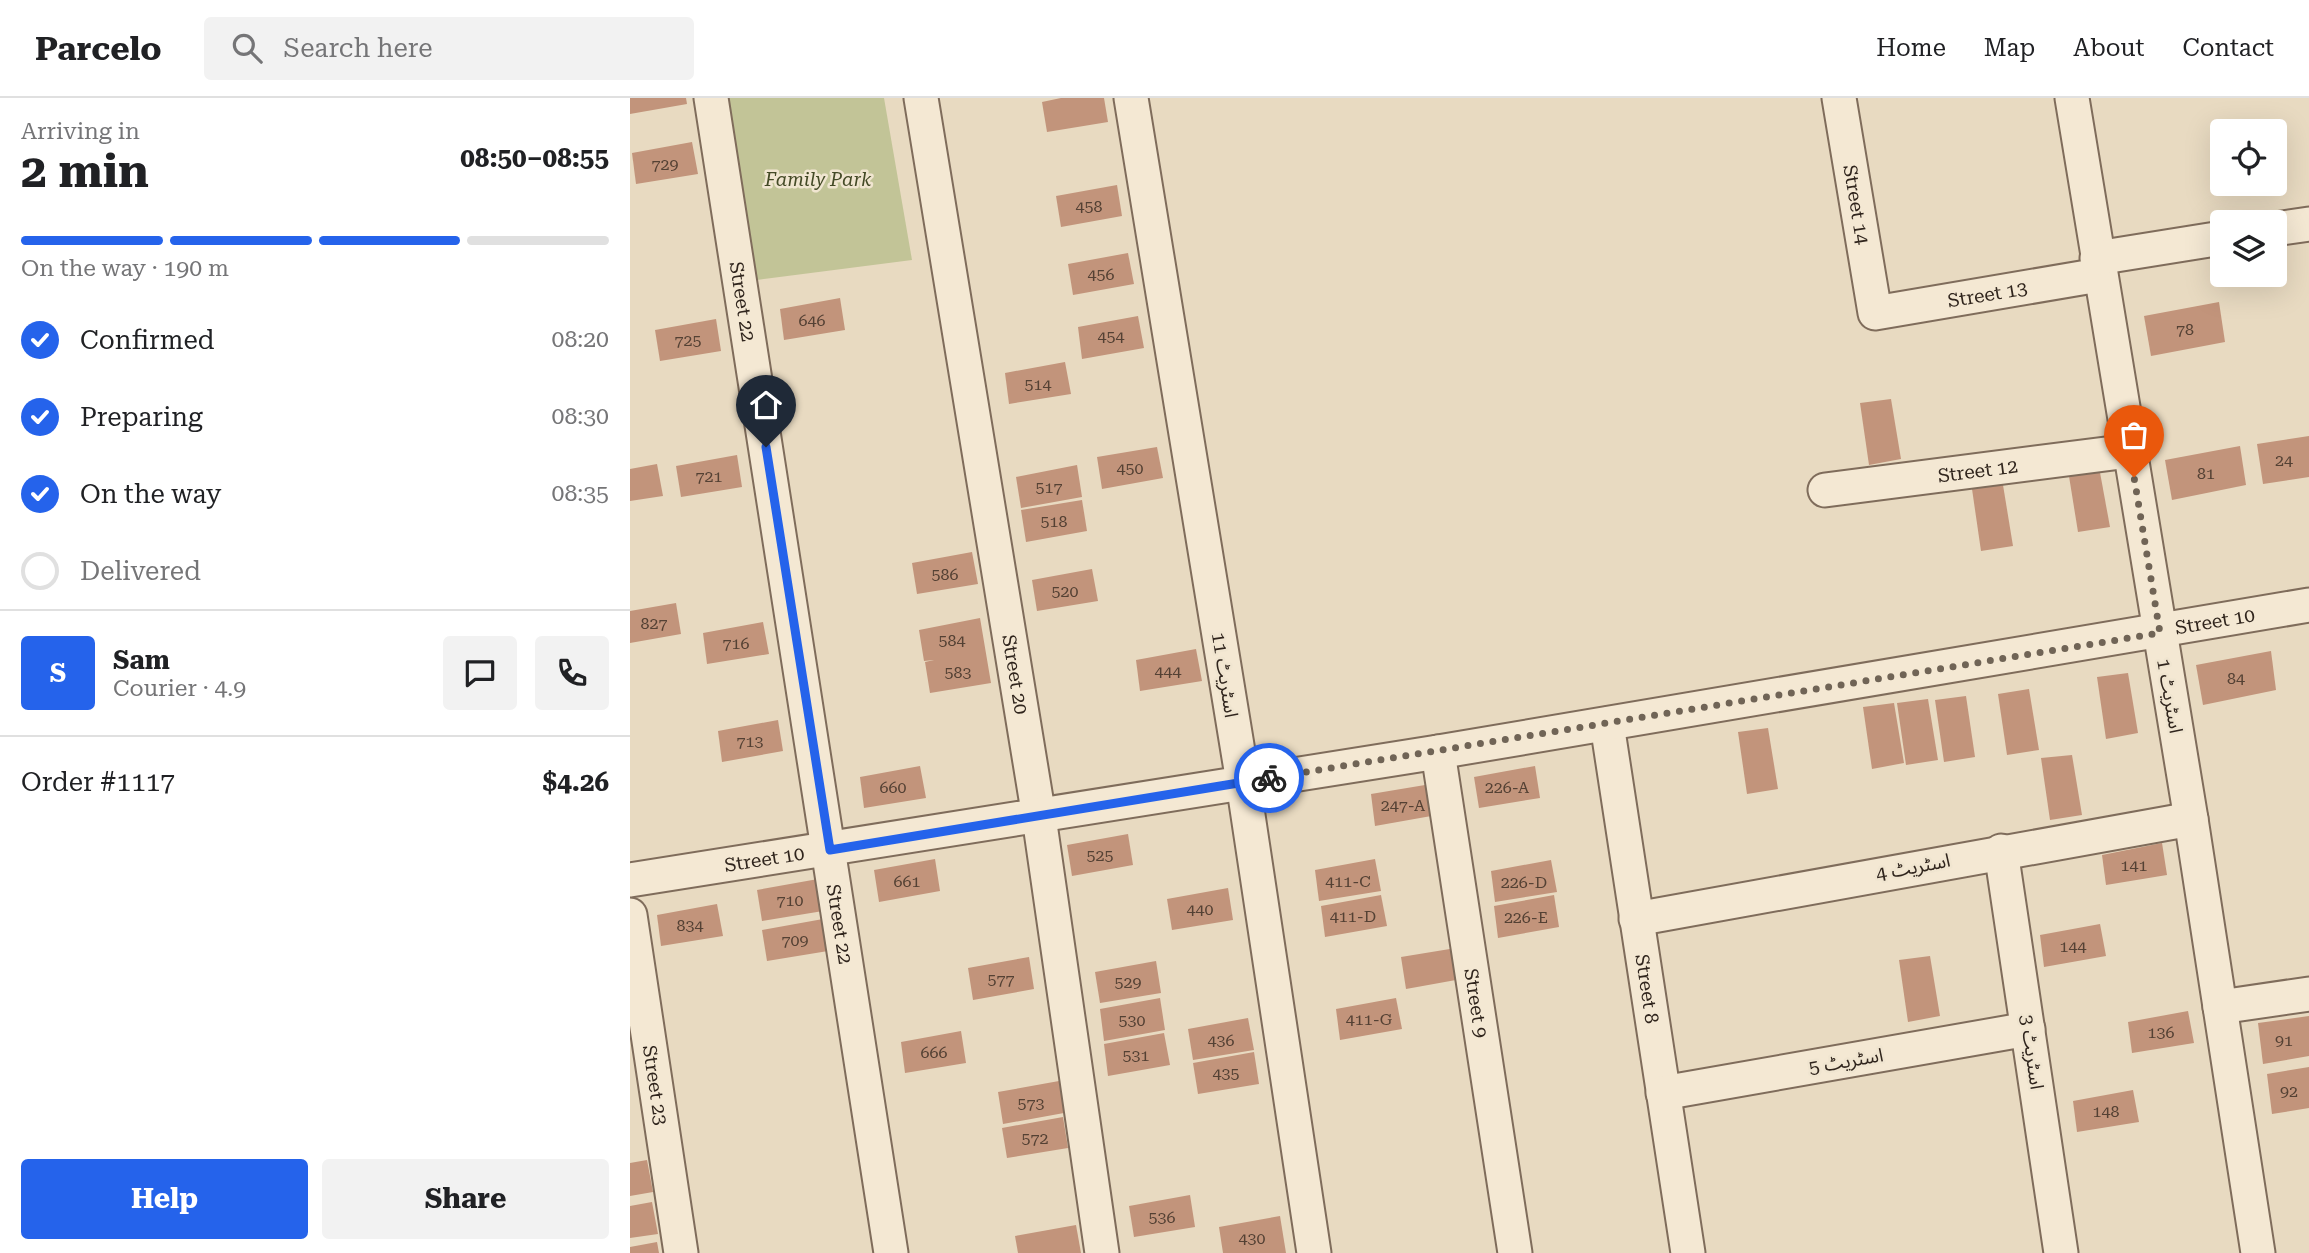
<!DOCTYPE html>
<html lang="en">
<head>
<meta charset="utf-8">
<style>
  body { margin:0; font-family:"Roboto Serif","Noto Sans Arabic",serif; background:#f2f2f2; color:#202124; height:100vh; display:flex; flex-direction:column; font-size:26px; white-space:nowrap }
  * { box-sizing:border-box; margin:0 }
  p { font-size:23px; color:#757577 }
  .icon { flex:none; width:38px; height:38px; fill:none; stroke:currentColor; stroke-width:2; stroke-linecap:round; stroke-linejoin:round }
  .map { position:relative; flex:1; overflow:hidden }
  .drawer { display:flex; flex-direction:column; background:#fff; width:630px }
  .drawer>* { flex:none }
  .buttons { position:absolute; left:1580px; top:21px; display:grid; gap:14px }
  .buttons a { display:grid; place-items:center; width:77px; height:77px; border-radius:7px; background:#fff; box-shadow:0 7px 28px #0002; font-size:35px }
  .pin { position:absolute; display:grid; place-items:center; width:60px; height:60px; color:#fff; margin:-72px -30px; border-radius:50% 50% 50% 0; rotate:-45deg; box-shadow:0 0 7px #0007 }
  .pin .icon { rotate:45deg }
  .courier { position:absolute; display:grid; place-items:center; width:70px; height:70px; margin:-35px; border:5px solid #2563eb; border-radius:50%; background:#fff; color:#222; box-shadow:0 2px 9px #0007 }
  .head em { font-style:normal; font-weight:700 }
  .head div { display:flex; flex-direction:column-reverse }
  .head { display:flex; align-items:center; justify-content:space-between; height:119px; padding:0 21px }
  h1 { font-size:46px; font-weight:700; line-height:52px }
  .bar { display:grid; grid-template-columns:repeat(4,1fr); gap:10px 7px; align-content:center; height:84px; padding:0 21px }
  .bar i { height:9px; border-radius:5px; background:#e0e0e0 }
  .bar .selected { background:#2563eb }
  .bar p { grid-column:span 4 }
  .line { display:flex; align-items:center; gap:18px; padding:0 21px; border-top:2px solid #e0e0e0 }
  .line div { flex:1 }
  .round { display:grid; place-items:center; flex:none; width:74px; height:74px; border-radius:7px; background:#f2f2f2 }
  ol { padding:0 21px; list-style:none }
  li { display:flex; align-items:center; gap:21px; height:77px }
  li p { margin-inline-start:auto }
  li .icon { padding:7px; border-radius:50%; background:#2563eb; color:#fff; stroke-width:4 }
  li:last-child { color:#757577 }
  li i { width:38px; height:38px; border:4px solid #e0e0e0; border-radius:50% }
  .button { display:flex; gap:14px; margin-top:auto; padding:14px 21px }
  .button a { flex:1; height:80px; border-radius:7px; background:#2563eb; color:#fff; font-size:28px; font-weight:700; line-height:80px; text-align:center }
  .button a+a { background:#f2f2f2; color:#202124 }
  header { display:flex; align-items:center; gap:42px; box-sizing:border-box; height:98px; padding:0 35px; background:#fff; border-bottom:2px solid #e0e0e0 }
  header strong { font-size:33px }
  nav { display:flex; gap:38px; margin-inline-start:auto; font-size:24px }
  .search { width:490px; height:63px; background:#f2f2f2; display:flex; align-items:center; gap:18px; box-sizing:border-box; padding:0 24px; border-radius:7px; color:#757577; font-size:26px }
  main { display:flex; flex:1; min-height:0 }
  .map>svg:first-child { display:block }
  .green { fill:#c2c497 }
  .building { fill:#c2947b }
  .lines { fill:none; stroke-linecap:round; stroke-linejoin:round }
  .street-casing { stroke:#7f6c5b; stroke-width:37 }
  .street { stroke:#f4e8d3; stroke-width:33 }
  .done { stroke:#706456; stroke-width:7; stroke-dasharray:0 12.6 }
  .route { stroke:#2563eb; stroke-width:9 }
  .labels { text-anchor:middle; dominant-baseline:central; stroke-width:5; stroke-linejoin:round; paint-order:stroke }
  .number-label { font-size:16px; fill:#544134 }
  .park-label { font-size:19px; font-style:italic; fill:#444a26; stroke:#f0e5d0 }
  .street-label { font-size:19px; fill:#30251d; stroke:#f0e5d0 }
</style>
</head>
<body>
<header>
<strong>Parcelo</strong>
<div class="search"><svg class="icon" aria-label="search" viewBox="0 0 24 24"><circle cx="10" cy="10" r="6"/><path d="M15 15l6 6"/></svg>Search here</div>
<nav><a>Home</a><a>Map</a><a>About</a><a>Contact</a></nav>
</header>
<main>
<section class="drawer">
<div class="head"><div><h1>2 min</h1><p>Arriving in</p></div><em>08:50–08:55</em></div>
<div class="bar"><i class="selected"></i><i class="selected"></i><i class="selected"></i><i></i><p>On the way · 190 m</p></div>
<ol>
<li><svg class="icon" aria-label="check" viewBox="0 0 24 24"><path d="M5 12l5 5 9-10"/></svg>Confirmed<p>08:20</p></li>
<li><svg class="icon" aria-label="check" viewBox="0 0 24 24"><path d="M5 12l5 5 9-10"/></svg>Preparing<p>08:30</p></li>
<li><svg class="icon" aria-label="check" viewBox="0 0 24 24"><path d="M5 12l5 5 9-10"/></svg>On the way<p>08:35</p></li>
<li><i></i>Delivered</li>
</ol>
<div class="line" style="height:126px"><b class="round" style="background:#2563eb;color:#fff">S</b><div><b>Sam</b><p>Courier · 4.9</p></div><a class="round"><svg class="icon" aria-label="chat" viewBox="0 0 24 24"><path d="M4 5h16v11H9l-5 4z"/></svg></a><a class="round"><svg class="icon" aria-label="phone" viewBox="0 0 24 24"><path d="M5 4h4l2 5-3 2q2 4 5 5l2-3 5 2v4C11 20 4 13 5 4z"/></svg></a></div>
<div class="line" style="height:91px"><div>Order #1117</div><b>$4.26</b></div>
<div class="button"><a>Help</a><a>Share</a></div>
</section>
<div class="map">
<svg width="1679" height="1155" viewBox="0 0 1679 1155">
  <rect width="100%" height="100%" fill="#e8dac1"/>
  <polygon class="green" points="94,0 254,0 282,162 127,182"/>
  <g class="building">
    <polygon points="0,0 56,0 57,6 0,16"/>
    <polygon points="431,0 474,0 478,24 417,34 412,4"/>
    <polygon points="62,44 68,76 6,86 2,55"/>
    <polygon points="487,87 492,118 431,129 426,98"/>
    <polygon points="498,155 504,186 443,197 438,166"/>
    <polygon points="210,200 215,232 154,242 150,211"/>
    <polygon points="1589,204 1595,244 1521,258 1514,218"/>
    <polygon points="508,218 514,250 452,261 448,229"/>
    <polygon points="86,221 91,253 30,263 25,232"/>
    <polygon points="435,264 441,296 379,306 375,275"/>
    <polygon points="1261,301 1271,361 1239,367 1230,305"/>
    <polygon points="1679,338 1679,379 1633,386 1627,346"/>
    <polygon points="1610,348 1616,387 1542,402 1535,362"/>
    <polygon points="527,349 533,380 472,391 467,359"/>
    <polygon points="107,357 112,389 51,399 46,368"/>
    <polygon points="27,366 33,398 0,403 0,371"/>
    <polygon points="447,367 452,399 391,410 386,379"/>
    <polygon points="1469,369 1480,429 1448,434 1438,372"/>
    <polygon points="1373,387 1383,448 1351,453 1342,391"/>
    <polygon points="452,402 457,433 396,444 391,412"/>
    <polygon points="342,454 348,486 287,496 282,465"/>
    <polygon points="462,471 468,503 407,513 402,482"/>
    <polygon points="46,505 51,536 0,545 0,513"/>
    <polygon points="350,520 361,585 300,595 295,564 304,562 294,563 289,532"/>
    <polygon points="133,524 139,556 77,566 73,535"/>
    <polygon points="566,551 572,583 510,593 506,562"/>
    <polygon points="1641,553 1646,592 1573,607 1566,567"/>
    <polygon points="1498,575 1508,635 1476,641 1467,579"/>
    <polygon points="1399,591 1409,652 1377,657 1368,596"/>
    <polygon points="1336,598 1345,659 1314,664 1305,602"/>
    <polygon points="1298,601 1308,662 1276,667 1267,605"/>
    <polygon points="1264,605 1274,665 1242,671 1233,609"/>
    <polygon points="148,622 153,653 92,664 88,633"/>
    <polygon points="1138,630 1148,691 1117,696 1108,634"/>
    <polygon points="1442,657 1452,717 1420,722 1411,660"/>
    <polygon points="290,668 296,700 234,710 230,679"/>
    <polygon points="905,668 910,700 849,710 844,679"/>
    <polygon points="801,686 807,717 745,728 741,696"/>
    <polygon points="498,736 503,767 442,778 437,747"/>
    <polygon points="1532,745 1537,777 1476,787 1472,757"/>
    <polygon points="305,761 310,793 249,804 244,772"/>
    <polygon points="745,761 751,793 689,803 685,772"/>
    <polygon points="921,762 927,794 865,804 861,773"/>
    <polygon points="188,781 193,813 132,823 127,792"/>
    <polygon points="598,790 603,822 542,832 537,801"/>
    <polygon points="751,797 757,828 695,839 691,808"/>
    <polygon points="924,797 929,829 868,840 864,808"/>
    <polygon points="87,806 93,838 31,848 27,817"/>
    <polygon points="193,821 198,853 137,863 132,832"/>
    <polygon points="1470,826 1476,858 1414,869 1410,837"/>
    <polygon points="832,849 837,880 776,891 771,859"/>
    <polygon points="1300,858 1310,918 1278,924 1269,862"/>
    <polygon points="399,859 404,891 343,902 338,870"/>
    <polygon points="526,863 531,895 470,905 465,874"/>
    <polygon points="530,900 535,932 474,943 470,911"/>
    <polygon points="766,900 772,931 710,942 706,911"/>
    <polygon points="1558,913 1564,945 1502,955 1498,924"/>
    <polygon points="1679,918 1679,958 1633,966 1628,925"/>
    <polygon points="618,920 624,952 563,962 558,931"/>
    <polygon points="331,933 336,965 275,975 271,944"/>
    <polygon points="534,935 540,967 478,978 474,946"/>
    <polygon points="624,954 629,986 568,996 563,965"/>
    <polygon points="1679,969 1679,1010 1642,1016 1637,976"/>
    <polygon points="429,983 434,1015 373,1026 368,994"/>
    <polygon points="1503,992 1509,1024 1447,1034 1443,1003"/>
    <polygon points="433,1019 438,1050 377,1060 372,1030"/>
    <polygon points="17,1062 23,1094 0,1098 0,1065"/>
    <polygon points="560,1097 565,1129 504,1139 499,1108"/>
    <polygon points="22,1104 28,1136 0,1140 0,1108"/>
    <polygon points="650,1118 656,1155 593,1155 589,1129"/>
    <polygon points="446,1127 451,1155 388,1155 385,1138"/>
    <polygon points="27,1144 29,1155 0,1155 0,1149"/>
  </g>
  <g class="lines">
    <g class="street-casing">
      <g id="street">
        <path id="s1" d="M81,0L261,1155"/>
        <path id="s2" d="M291,0L409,719L472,1155"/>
        <polyline points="501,0 613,684 684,1155"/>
        <path id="s3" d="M1209,0L1245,215L1469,177"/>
        <polyline points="1442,0 1561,721 1628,1155"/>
        <polyline points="1645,131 1679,126"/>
        <polyline points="1467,160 1592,140"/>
        <path id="s4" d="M1195,392L1499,353"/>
        <path id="s5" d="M977,626L1058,1155"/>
        <path id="s6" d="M808,654L885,1155"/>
        <polyline points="1371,753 1431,1155"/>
        <path id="s7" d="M0,782L808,654L1679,507"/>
        <path id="s8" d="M0,817L51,1155"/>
        <polyline points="1006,821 1561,721"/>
        <polyline points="1590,909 1679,896"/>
        <polyline points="1033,995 1398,931"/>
      </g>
    </g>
    <use href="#street" class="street"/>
  </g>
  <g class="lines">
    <polyline class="done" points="639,680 1530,535 1504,379"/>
    <polyline class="route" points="136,349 200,752 639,680"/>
  </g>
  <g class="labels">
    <g class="number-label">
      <text x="35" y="66">729</text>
      <text x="459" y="108">458</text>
      <text x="471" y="176">456</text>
      <text x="182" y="222">646</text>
      <text x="1555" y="231">78</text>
      <text x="481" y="238">454</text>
      <text x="58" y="242">725</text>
      <text x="408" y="286">514</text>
      <text x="1654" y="362">24</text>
      <text x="500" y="370">450</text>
      <text x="1576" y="375">81</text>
      <text x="79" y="378">721</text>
      <text x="419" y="389">517</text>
      <text x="424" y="423">518</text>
      <text x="315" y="476">586</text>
      <text x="435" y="493">520</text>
      <text x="24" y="525">827</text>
      <text x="322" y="542">584</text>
      <text x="106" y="545">716</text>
      <text x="538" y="573">444</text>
      <text x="328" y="574">583</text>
      <text x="1606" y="580">84</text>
      <text x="120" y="643">713</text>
      <text x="263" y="689">660</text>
      <text x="877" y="689">226-A</text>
      <text x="773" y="707">247-A</text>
      <text x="470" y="757">525</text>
      <text x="1504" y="767">141</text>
      <text x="277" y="783">661</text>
      <text x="718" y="783">411-C</text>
      <text x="894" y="784">226-D</text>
      <text x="160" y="802">710</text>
      <text x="570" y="811">440</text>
      <text x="723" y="818">411-D</text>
      <text x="896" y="819">226-E</text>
      <text x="60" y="827">834</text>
      <text x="165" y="842">709</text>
      <text x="1443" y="848">144</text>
      <text x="371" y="881">577</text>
      <text x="498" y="884">529</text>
      <text x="739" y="921">411-G</text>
      <text x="502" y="922">530</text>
      <text x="1531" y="934">136</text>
      <text x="591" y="942">436</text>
      <text x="1654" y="942">91</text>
      <text x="304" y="954">666</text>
      <text x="506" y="957">531</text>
      <text x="596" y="975">435</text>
      <text x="1659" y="993">92</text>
      <text x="401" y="1005">573</text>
      <text x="1476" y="1013">148</text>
      <text x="405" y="1040">572</text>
      <text x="532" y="1119">536</text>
      <text x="622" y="1140">430</text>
    </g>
    <g class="park-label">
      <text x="188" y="81">Family Park</text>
    </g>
    <g class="street-label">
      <text stroke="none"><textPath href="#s3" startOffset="108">Street 14</textPath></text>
      <text stroke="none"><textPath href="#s3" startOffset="332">Street 13</textPath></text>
      <text stroke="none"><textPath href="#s1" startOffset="206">Street 22</textPath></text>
      <text stroke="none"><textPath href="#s4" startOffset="154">Street 12</textPath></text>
      <text stroke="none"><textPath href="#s7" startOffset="1606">Street 10</textPath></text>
      <text stroke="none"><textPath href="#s2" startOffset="584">Street 20</textPath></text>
      <text transform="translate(595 577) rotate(81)">اسٹریٹ 11</text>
      <text transform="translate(1540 598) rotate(80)">اسٹریٹ 1</text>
      <text stroke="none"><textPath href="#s7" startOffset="136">Street 10</textPath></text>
      <text transform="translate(1283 769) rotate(-11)">اسٹریٹ 4</text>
      <text stroke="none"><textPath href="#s1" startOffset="836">Street 22</textPath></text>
      <text stroke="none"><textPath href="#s5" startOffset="268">Street 8</textPath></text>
      <text stroke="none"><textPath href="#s6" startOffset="254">Street 9</textPath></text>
      <text transform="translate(1402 954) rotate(82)">اسٹریٹ 3</text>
      <text transform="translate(1216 963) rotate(-10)">اسٹریٹ 5</text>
      <text stroke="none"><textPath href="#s8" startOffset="172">Street 23</textPath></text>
    </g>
  </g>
</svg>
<div class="buttons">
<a><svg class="icon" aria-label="locate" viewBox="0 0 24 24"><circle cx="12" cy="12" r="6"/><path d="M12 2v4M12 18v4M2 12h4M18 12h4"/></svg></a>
<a><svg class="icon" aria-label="layers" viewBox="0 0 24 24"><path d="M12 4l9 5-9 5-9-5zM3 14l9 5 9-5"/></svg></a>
</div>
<div class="pin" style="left:1504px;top:379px;background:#ea580c"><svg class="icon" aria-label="bag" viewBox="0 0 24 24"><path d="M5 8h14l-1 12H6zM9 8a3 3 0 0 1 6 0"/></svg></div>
<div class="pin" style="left:136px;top:349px;background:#1f2937"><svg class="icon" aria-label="home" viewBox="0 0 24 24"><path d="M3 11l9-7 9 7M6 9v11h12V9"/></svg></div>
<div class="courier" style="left:639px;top:680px"><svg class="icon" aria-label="bike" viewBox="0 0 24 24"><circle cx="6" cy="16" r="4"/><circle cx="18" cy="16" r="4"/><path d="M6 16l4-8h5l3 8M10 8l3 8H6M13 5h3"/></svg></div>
</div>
</main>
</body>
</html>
